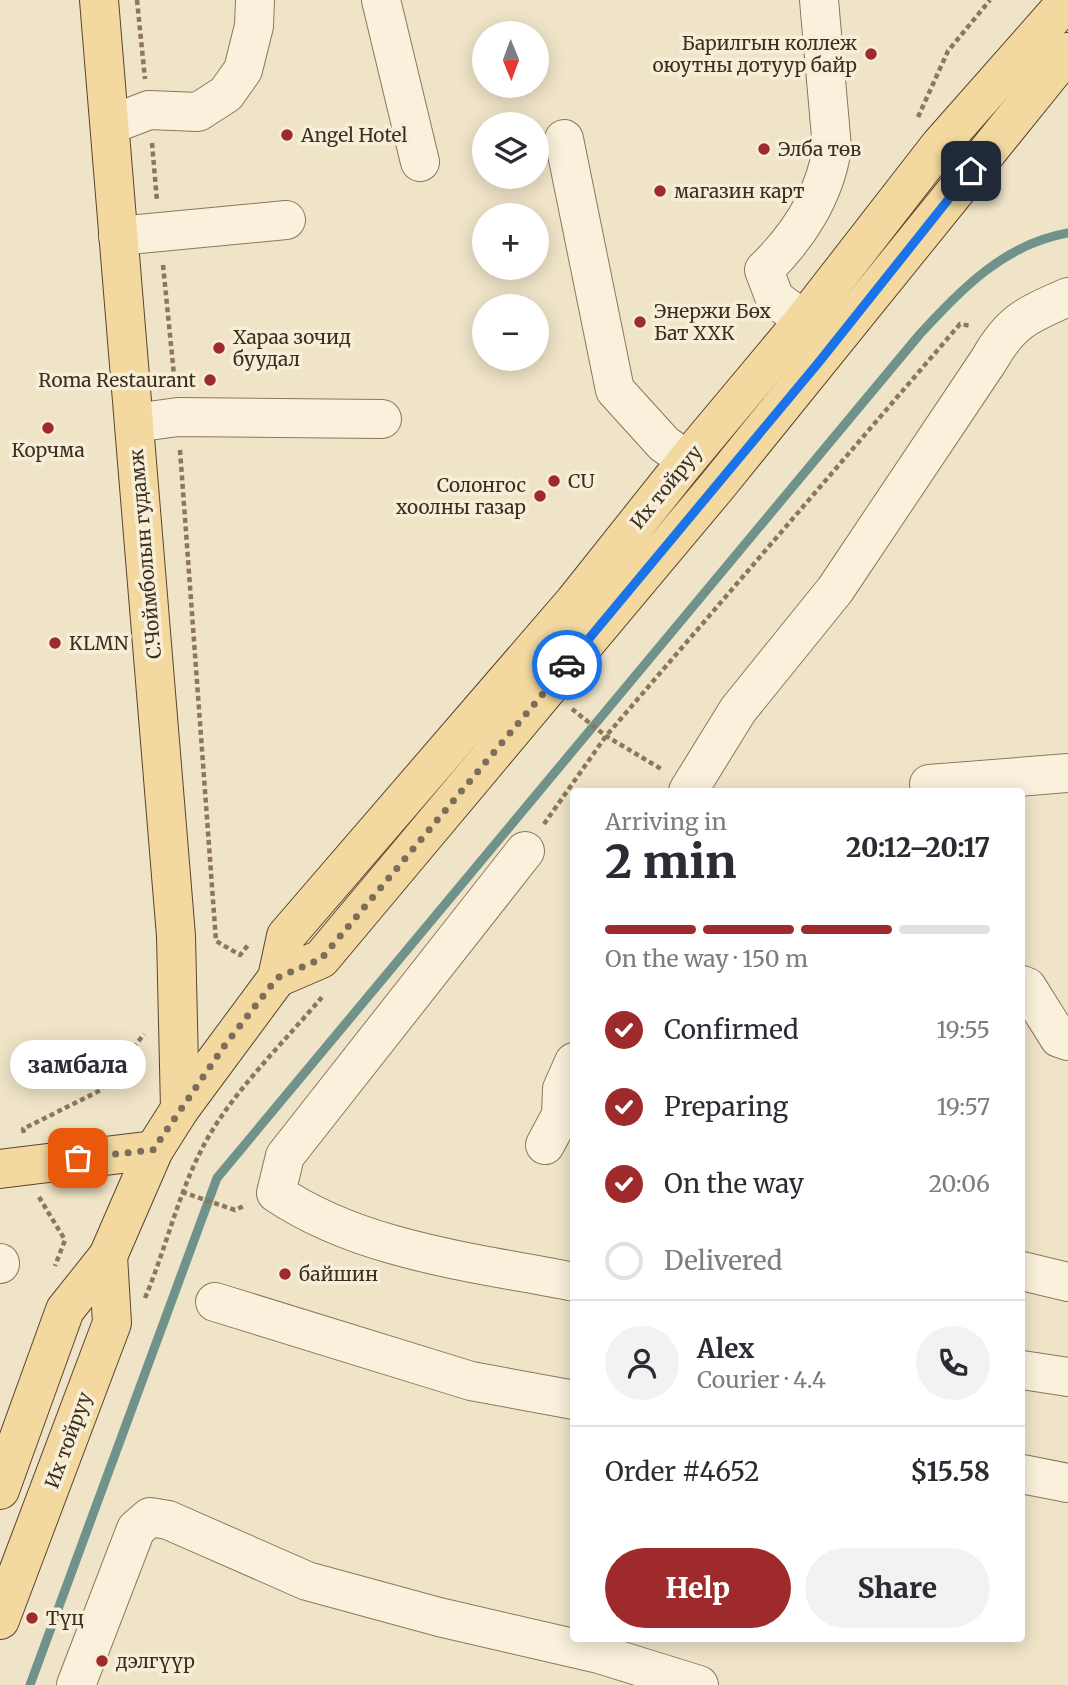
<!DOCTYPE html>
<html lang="en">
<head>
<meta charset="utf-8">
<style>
  body { margin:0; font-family:Merriweather,serif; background:#f2f2f3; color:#2b2b33; height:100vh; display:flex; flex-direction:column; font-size:26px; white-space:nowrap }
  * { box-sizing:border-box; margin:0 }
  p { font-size:23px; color:#7c7c81 }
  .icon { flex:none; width:38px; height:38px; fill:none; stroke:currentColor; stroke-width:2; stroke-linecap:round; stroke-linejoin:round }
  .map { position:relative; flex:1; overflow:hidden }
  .details { position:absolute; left:570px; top:788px; width:455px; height:854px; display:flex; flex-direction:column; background:#fff; border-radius:7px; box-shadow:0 4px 18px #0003 }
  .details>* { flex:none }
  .needle { width:46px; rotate:179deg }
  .buttons { position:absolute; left:472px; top:21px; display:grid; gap:14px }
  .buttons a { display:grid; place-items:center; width:77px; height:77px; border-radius:50%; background:#fff; box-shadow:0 4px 18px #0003; font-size:35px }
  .pin { position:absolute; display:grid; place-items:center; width:60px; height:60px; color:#fff; margin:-30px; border-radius:14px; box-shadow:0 4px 10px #0006 }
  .courier { position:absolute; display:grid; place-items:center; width:70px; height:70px; margin:-35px; border:5px solid #1a73e8; border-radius:50%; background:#fff; color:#222; box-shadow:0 2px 9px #0007 }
  .bubble { position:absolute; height:49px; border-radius:24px; background:#fff; box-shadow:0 4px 18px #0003; font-size:23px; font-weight:800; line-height:49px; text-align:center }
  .headline em { font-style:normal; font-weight:800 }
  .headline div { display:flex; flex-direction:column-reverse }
  .headline { display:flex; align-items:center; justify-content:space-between; height:119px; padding:0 35px }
  h1 { font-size:46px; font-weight:800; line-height:52px }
  .bar { display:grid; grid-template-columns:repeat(4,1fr); gap:10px 7px; align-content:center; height:84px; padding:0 35px }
  .bar i { height:9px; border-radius:5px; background:#e1e1e2 }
  .bar .active { background:#9e2a2b }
  .bar p { grid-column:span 4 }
  .line { display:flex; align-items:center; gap:18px; padding:0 35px; border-top:2px solid #e1e1e2 }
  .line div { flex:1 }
  .round { display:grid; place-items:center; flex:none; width:74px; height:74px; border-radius:37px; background:#f2f2f3 }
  ol { padding:0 35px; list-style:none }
  li { display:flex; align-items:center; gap:21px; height:77px }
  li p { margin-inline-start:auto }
  li .icon { padding:7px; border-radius:50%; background:#9e2a2b; color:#fff; stroke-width:4 }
  li:last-child { color:#7c7c81 }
  li i { width:38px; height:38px; border:4px solid #e1e1e2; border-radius:50% }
  .primary-button { display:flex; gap:14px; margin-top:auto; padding:14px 35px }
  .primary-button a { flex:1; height:80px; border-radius:42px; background:#9e2a2b; color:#fff; font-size:28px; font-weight:800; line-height:80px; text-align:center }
  .primary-button a+a { background:#f2f2f3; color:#2b2b33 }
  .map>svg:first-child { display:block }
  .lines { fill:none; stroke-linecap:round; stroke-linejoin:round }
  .stream { stroke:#6f938a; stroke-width:9 }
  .minor-casing { stroke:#8d765c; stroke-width:40 }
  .major-casing { stroke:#5b4430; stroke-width:40 }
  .path { stroke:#8d765c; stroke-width:4.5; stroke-dasharray:5 3.5; stroke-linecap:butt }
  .minor { stroke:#faf1dc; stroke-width:38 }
  .major { stroke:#f3d9a0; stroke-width:38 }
  .done { stroke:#7c6e5b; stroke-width:7; stroke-dasharray:0 12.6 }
  .route { stroke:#1a73e8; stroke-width:9 }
  .poi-dot { fill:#9e2a2b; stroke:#f7eed8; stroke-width:2.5 }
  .labels { text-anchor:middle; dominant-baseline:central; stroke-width:7; stroke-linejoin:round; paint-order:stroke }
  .poi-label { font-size:19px; fill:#3d2e20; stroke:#f7eed8; text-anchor:start }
  .street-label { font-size:19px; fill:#3d2e20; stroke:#f7eed8 }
</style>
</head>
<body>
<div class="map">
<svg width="1068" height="1685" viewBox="0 0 1068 1685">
  <rect width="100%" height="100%" fill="#f0e4c8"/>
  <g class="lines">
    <path class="stream" d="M30,1685L217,1178L920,334C962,289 1004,244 1068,233"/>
    <g class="minor-casing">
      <g id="minor">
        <polyline points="381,0 420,162"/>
        <polyline points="110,125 149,110 198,112 226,94 243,70 254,26 255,0"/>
        <polyline points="564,139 615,390 664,444 687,460"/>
        <polyline points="118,236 286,220"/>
        <path d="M804,320L775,299L764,270C798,237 825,195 832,148L819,0"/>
        <polyline points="134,423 178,417 382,419"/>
        <polyline points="929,784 1068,773"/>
        <path d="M688,791L738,710L835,590L989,360C1011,321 1027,315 1068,297"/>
        <path d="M525,851L285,1156L276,1193C362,1251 474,1262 574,1282"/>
        <polyline points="1022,985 1027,987 1059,1038 1068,1041"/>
        <polyline points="545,1145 561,1115 562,1089 574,1062"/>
        <polyline points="0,1263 0,1264"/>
        <polyline points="1022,1271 1068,1282"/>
        <polyline points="215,1302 471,1381 574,1400"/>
        <polyline points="1022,1370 1068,1377"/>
        <polyline points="1022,1474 1068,1483"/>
        <polyline points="76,1685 136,1529 150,1517 168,1520 307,1581 439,1617 599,1654 699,1685"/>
      </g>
    </g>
    <g class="major-casing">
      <g id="major">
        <polyline points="99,0 176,936 180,1109"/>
        <polyline points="277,978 321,959 718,485 1068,52"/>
        <polyline points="0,1169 154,1150"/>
        <polyline points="0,1490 65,1310 108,1256 154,1150 180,1109 277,978 286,936 574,602 687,460 804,320 940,145 1068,0"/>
        <polyline points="0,1620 112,1323 108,1256"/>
      </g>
    </g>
    <g class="path">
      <polyline points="137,0 145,79"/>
      <polyline points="918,117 948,51 990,0"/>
      <polyline points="152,143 157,201"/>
      <polyline points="163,265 175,385"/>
      <polyline points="180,450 216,941 240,955 249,944"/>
      <polyline points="572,709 606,736 663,770"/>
      <polyline points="544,824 606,736 960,324 972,326"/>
      <polyline points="24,1133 23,1129 101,1090 144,1034"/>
      <polyline points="182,1192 235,1210 246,1205"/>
      <polyline points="39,1197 65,1240 55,1266"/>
      <path d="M145,1298C170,1239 182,1174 219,1120C247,1078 290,1035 323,996"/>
    </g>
    <use href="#minor" class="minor"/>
    <use href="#major" class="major"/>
  </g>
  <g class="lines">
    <polyline class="done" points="78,1158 153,1150 225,1045 277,978 321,959 567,665"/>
    <polyline class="route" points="567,665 819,362 971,171"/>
  </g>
  <g class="poi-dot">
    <circle cx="871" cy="54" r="7"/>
    <circle cx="287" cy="135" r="7"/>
    <circle cx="764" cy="149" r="7"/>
    <circle cx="660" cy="191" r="7"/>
    <circle cx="640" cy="322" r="7"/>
    <circle cx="219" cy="348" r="7"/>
    <circle cx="210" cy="380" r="7"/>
    <circle cx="48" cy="428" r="7"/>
    <circle cx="554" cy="481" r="7"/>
    <circle cx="540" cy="496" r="7"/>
    <circle cx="55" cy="643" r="7"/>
    <circle cx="285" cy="1274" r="7"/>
    <circle cx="32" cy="1618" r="7"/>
    <circle cx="102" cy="1661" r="7"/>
  </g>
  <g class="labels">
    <g class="poi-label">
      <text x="857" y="43" text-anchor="end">Барилгын коллеж<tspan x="857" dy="22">оюутны дотуур байр</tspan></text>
      <text x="301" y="135">Angel Hotel</text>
      <text x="778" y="149">Элба төв</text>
      <text x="674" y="191">магазин карт</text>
      <text x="654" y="311">Энержи Бөх<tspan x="654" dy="22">Бат ХХК</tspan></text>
      <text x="233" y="337">Хараа зочид<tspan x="233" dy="22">буудал</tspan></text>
      <text x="196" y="380" text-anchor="end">Roma Restaurant</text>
      <text x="48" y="450" text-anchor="middle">Корчма</text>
      <text x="568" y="481">CU</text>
      <text x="526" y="485" text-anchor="end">Солонгос<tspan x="526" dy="22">хоолны газар</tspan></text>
      <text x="69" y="643">KLMN</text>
      <text x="299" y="1274">байшин</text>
      <text x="46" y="1618">Түц</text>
      <text x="116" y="1661">дэлгүүр</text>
    </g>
    <g class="street-label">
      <text transform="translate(666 487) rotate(-51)">Их тойруу</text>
      <text transform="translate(145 554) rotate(-95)">С.Чоймболын гудамж</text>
      <text transform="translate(68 1440) rotate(-70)">Их тойруу</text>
    </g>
  </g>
</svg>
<div class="buttons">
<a><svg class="needle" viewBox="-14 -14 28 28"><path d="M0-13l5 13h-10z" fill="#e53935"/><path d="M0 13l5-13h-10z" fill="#7c7c81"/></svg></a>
<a><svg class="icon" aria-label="layers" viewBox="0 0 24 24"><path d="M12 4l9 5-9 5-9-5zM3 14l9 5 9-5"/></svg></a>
<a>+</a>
<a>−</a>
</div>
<div class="pin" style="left:78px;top:1158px;background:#ea580c"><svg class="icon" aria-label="bag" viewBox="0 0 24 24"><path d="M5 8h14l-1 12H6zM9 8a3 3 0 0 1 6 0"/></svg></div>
<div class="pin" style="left:971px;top:171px;background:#1f2937"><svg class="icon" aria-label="home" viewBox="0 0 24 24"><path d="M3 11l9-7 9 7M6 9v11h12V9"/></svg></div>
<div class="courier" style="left:567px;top:665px"><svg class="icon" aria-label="car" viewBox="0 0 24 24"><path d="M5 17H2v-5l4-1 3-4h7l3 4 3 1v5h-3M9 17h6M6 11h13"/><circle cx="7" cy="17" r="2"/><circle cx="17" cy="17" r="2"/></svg></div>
<div class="bubble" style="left:10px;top:1040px;width:136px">замбала</div>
<section class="details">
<div class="headline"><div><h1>2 min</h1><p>Arriving in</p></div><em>20:12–20:17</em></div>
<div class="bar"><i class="active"></i><i class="active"></i><i class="active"></i><i></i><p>On the way · 150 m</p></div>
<ol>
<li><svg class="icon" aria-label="check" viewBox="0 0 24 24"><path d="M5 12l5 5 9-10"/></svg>Confirmed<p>19:55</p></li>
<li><svg class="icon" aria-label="check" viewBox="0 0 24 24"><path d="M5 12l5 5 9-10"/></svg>Preparing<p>19:57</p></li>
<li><svg class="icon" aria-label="check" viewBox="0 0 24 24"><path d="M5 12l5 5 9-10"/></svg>On the way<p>20:06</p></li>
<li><i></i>Delivered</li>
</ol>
<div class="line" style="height:126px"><a class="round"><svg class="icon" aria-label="person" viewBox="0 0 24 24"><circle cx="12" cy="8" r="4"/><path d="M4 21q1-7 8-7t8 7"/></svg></a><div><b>Alex</b><p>Courier · 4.4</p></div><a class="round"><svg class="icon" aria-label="phone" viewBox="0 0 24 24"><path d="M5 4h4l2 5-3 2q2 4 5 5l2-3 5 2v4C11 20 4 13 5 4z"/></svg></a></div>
<div class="line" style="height:91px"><div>Order #4652</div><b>$15.58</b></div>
<div class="primary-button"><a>Help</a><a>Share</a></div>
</section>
</div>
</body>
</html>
